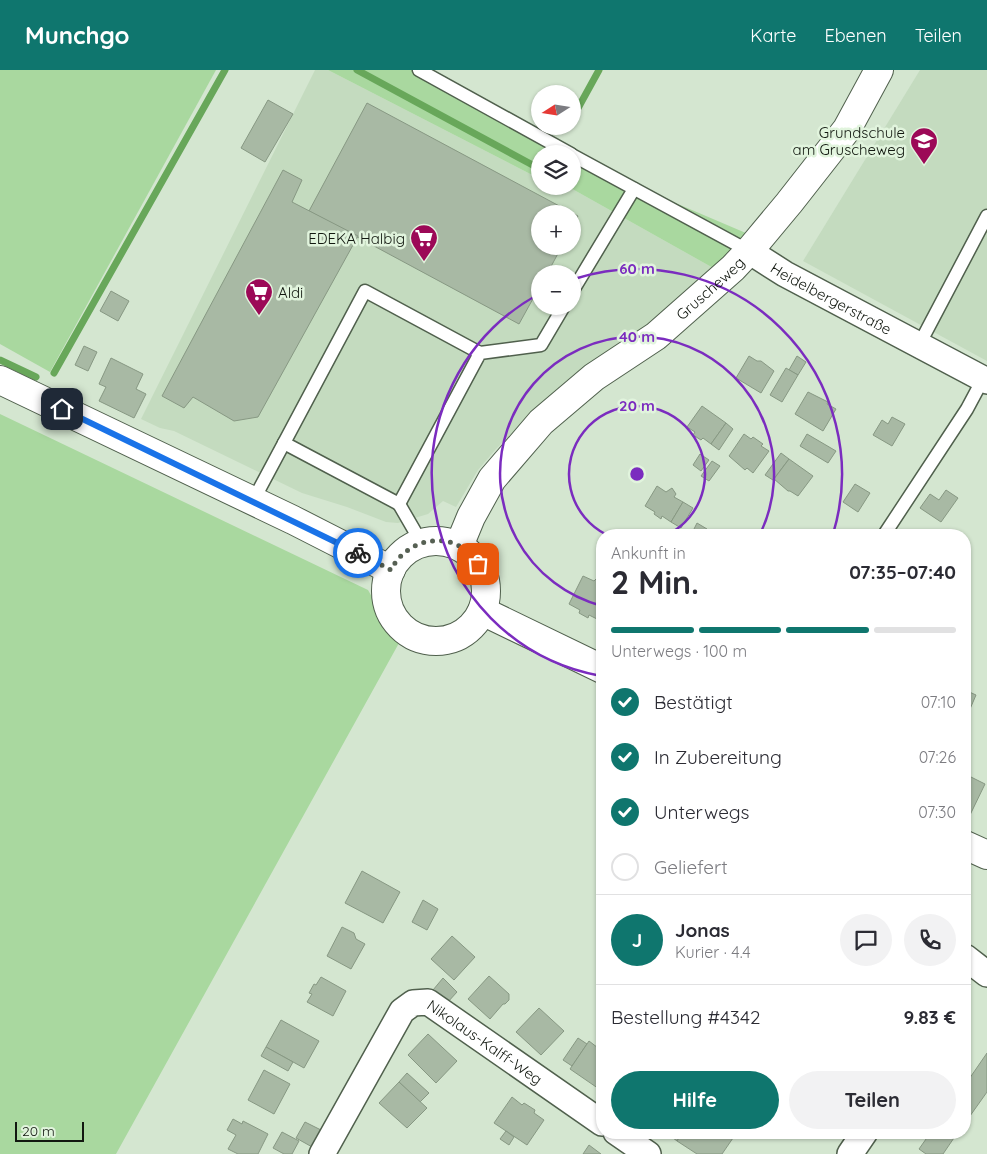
<!DOCTYPE html>
<html lang="de">
<head>
<meta charset="utf-8">
<style>
  body { margin:0; font-family:Quicksand,sans-serif; background:#f2f2f3; color:#2b2b33; height:100vh; display:flex; flex-direction:column; font-size:19px; white-space:nowrap }
  * { box-sizing:border-box; margin:0 }
  p { font-size:16px; color:#7c7c81 }
  .icon { flex:none; width:28px; height:28px; fill:none; stroke:currentColor; stroke-width:2; stroke-linecap:round; stroke-linejoin:round }
  .map { position:relative; flex:1; overflow:hidden }
  .sheet { position:absolute; left:596px; top:459px; width:375px; height:610px; display:flex; flex-direction:column; background:#fff; border-radius:20px; box-shadow:0 1px 4px #0004 }
  .sheet>* { flex:none }
  .needle { width:32px; rotate:258deg }
  .controls { position:absolute; left:531px; top:15px; display:grid; gap:10px }
  .controls a { display:grid; place-items:center; width:50px; height:50px; border-radius:50%; background:#fff; box-shadow:0 1px 4px #0004; font-size:25px }
  .scale { position:absolute; left:15px; bottom:12px; width:69px; box-sizing:border-box; padding-left:5px; border:2px solid #121810; border-top:0; font-size:14px; line-height:18px; white-space:nowrap; color:#121810; -webkit-text-stroke:4px #e1f4dd; paint-order:stroke }
  .pin { position:absolute; display:grid; place-items:center; width:42px; height:42px; color:#fff; margin:-21px; border-radius:10px; box-shadow:0 2px 8px #0006 }
  .courier { position:absolute; display:grid; place-items:center; width:50px; height:50px; margin:-25px; border:4px solid #1a73e8; border-radius:50%; background:#fff; color:#222; box-shadow:0 1px 6px #0007 }
  .overview em { font-style:normal; font-weight:700 }
  .overview div { display:flex; flex-direction:column-reverse }
  .overview { display:flex; align-items:center; justify-content:space-between; height:85px; padding:0 15px }
  h1 { font-size:32px; font-weight:700; line-height:38px }
  .bar { display:grid; grid-template-columns:repeat(4,1fr); gap:8px 5px; align-content:center; height:60px; padding:0 15px }
  .bar i { height:6px; border-radius:4px; background:#e1e1e2 }
  .bar .current { background:#0f766e }
  .bar p { grid-column:span 4 }
  .line { display:flex; align-items:center; gap:12px; padding:0 15px; border-top:1px solid #e1e1e2 }
  .line div { flex:1 }
  .round { display:grid; place-items:center; flex:none; width:52px; height:52px; border-radius:26px; background:#f2f2f3 }
  ol { padding:0 15px; list-style:none }
  li { display:flex; align-items:center; gap:15px; height:55px }
  li p { margin-inline-start:auto }
  li .icon { padding:5px; border-radius:50%; background:#0f766e; color:#fff; stroke-width:4 }
  li:last-child { color:#7c7c81 }
  li i { width:28px; height:28px; border:2px solid #e1e1e2; border-radius:50% }
  .primary-button { display:flex; gap:10px; margin-top:auto; padding:10px 15px }
  .primary-button a { flex:1; height:58px; border-radius:30px; background:#0f766e; color:#fff; font-size:20px; font-weight:700; line-height:58px; text-align:center }
  .primary-button a+a { background:#f2f2f3; color:#2b2b33 }
  header { display:flex; align-items:center; gap:30px; box-sizing:border-box; height:70px; padding:0 25px; background:#0f766e; color:#fff }
  header strong { font-size:24px }
  nav { display:flex; gap:28px; margin-inline-start:auto; font-size:18px }
  .map>svg:first-child { display:block }
  .built { fill:#c4dbbf; fill-rule:evenodd }
  .green { fill:#a9d89f }
  .lines { fill:none; stroke-linecap:round; stroke-linejoin:round }
  .stream { stroke:#68a75a; stroke-width:7 }
  .building { fill:#a8b9a4; stroke:#879883 }
  .lane-casing { stroke:#50604d; stroke-width:15 }
  .street-casing { stroke:#50604d; stroke-width:28 }
  .secondary-casing { stroke:#50604d; stroke-width:30 }
  .lane { stroke:#fff; stroke-width:12 }
  .street { stroke:#fff; stroke-width:25 }
  .secondary { stroke:#fff; stroke-width:28 }
  .done { stroke:#566053; stroke-width:5; stroke-dasharray:0 9 }
  .route { stroke:#1a73e8; stroke-width:6 }
  .ring { fill:none; stroke:#7b2cbf; stroke-width:2.5 }
  .labels { text-anchor:middle; dominant-baseline:central; stroke-width:5; stroke-linejoin:round; paint-order:stroke }
  .poi-label { font-size:15px; fill:#121810; stroke:#e1f4dd; text-anchor:end }
  .street-label { font-size:15px; fill:#121810; stroke:#e1f4dd }
  .centre { fill:#7b2cbf; stroke:#e1f4dd; stroke-width:2.5 }
  .ring-label { font-size:15px; text-anchor:middle; font-weight:bold; fill:#7b2cbf; stroke:#e1f4dd; stroke-width:5; stroke-linejoin:round; paint-order:stroke }
</style>
</head>
<body>
<header>
<strong>Munchgo</strong>
<nav><a>Karte</a><a>Ebenen</a><a>Teilen</a></nav>
</header>
<div class="map">
<svg width="987" height="1084" viewBox="0 0 987 1084">
  <rect width="100%" height="100%" fill="#d4e6d0"/>
  <g class="built">
    <path d="M315,0H328L540,109V116H567L715,199L634,268L572,306L531,344L496,379L478,400L456,437L443,431L428,444L398,453L386,452L347,437L302,423L174,361L160,358L141,349ZM540,144H572V176H540ZM540,204H572V236H540Z"/>
    <polygon points="920,0 987,0 987,291 803,191"/>
  </g>
  <g class="green">
    <polygon points="0,0 216,0 50,302 0,274"/>
    <polygon points="328,0 427,0 638,117 767,172 715,199 567,116 572,116 572,84 540,84 540,109"/>
    <polygon points="0,344 368,520 384,548 404,564 116,1084 0,1084"/>
  </g>
  <g class="lines">
    <g class="stream">
      <polyline points="357,0 540,99"/>
      <polyline points="577,40 599,0"/>
      <polyline points="0,290 36,307"/>
      <polyline points="54,303 225,0"/>
    </g>
  </g>
  <g class="building">
    <polygon points="268,30 293,44 265,92 241,78"/>
    <polygon points="367,33 578,146 572,156 572,144 540,144 540,176 562,176 547,204 540,204 540,216 519,254 309,141"/>
    <polygon points="283,100 302,110 292,132 358,166 258,347 234,351 193,327 184,338 162,326"/>
    <polygon points="111,221 129,231 118,251 100,241"/>
    <polygon points="84,276 97,282 88,301 75,295"/>
    <polygon points="749,286 757,291 761,291 774,301 761,323 736,308"/>
    <polygon points="797,286 806,292 798,305 789,300"/>
    <polygon points="111,288 143,304 136,319 146,324 134,348 99,331 106,317 99,314"/>
    <polygon points="786,298 798,305 782,332 770,325"/>
    <polygon points="808,322 828,332 827,334 836,339 823,361 795,344"/>
    <polygon points="702,336 726,353 711,374 703,368 701,370 693,365 695,362 687,357"/>
    <polygon points="892,347 905,354 892,376 873,365 882,350 888,354"/>
    <polygon points="726,353 733,359 719,380 711,374"/>
    <polygon points="744,364 751,369 753,367 763,374 761,376 769,381 753,403 747,398 745,400 729,386"/>
    <polygon points="807,364 836,381 828,393 800,376"/>
    <polygon points="781,383 789,389 773,410 765,405"/>
    <polygon points="700,384 709,390 701,401 693,395"/>
    <polygon points="789,389 813,406 798,426 790,421 788,421 774,409"/>
    <polygon points="712,391 720,396 709,411 701,406"/>
    <polygon points="855,414 870,423 858,442 843,432"/>
    <polygon points="657,416 666,422 672,418 676,424 674,427 683,432 671,452 662,446 661,449 654,444 655,442 645,436"/>
    <polygon points="946,420 958,428 941,452 920,438 930,424 939,430"/>
    <polygon points="683,432 693,438 681,458 671,452"/>
    <polygon points="697,453 707,459 703,465 691,465"/>
    <polygon points="583,506 594,511 596,509 602,513 601,551 589,545 588,548 579,543 580,540 569,534"/>
    <polygon points="965,620 976,625 970,639 965,637"/>
    <polygon points="965,704 985,714 970,745 965,743"/>
    <polygon points="362,801 400,822 383,853 345,833"/>
    <polygon points="423,830 438,839 427,860 412,852"/>
    <polygon points="342,857 354,863 356,869 365,874 351,899 327,886"/>
    <polygon points="452,866 475,887 454,910 431,889"/>
    <polygon points="489,906 509,924 509,930 505,934 503,934 490,949 468,929"/>
    <polygon points="321,907 346,921 333,946 307,932 312,924 309,923 314,914 316,915"/>
    <polygon points="443,908 457,922 447,933 433,920"/>
    <polygon points="539,938 564,961 541,985 516,962"/>
    <polygon points="281,950 319,971 304,998 266,977"/>
    <polygon points="428,964 457,991 436,1013 408,985"/>
    <polygon points="578,968 587,974 572,996 563,990"/>
    <polygon points="589,971 602,981 602,1021 570,999"/>
    <polygon points="266,977 293,992 288,1001 261,986"/>
    <polygon points="987,983 987,1022 965,1053 965,1010 967,1012"/>
    <polygon points="264,1000 290,1014 274,1044 248,1030"/>
    <polygon points="407,1003 429,1023 420,1032 399,1012"/>
    <polygon points="399,1012 427,1038 407,1058 379,1033"/>
    <polygon points="512,1027 522,1035 524,1033 535,1040 534,1043 544,1050 527,1075 494,1053"/>
    <polygon points="233,1049 242,1054 243,1051 268,1064 258,1084 238,1084 228,1079 236,1065 227,1060"/>
    <polygon points="305,1052 323,1061 314,1078 296,1068"/>
    <polygon points="506,1061 514,1067 509,1075 500,1069"/>
    <polygon points="282,1062 299,1071 292,1084 284,1084 273,1078"/>
    <polygon points="668,1062 683,1062 677,1071 668,1064"/>
    <polygon points="683,1062 726,1062 733,1068 722,1084 697,1084 677,1071"/>
    <polygon points="931,1062 958,1062 943,1084 926,1084 919,1079"/>
    <polygon points="589,1075 601,1084 583,1084"/>
  </g>
  <g class="lines">
    <g class="lane-casing">
      <g id="lane">
        <polyline points="419,0 571,84"/>
        <polyline points="572,85 749,181"/>
        <polyline points="572,222 634,119"/>
        <polyline points="919,275 987,146"/>
        <polyline points="480,283 399,434 284,373 365,221 480,283 541,275 564,236"/>
        <polyline points="253,431 284,373"/>
        <polyline points="399,434 421,472"/>
        <polyline points="884,465 967,339 983,309"/>
      </g>
    </g>
    <g class="street-casing">
      <g id="street">
        <path id="s1" d="M749,181L785,204L987,311"/>
        <polyline points="965,887 987,904"/>
        <polyline points="616,1062 648,1084"/>
        <path id="s2" d="M322,1084L402,941L413,933L428,932L602,1053"/>
        <polyline points="850,1084 865,1062"/>
      </g>
    </g>
    <g class="secondary-casing">
      <g id="secondary">
        <polyline points="0,310 293,450 391,500"/>
        <circle cx="436" cy="521" r="50"/>
        <path id="s3" d="M459,476L471,447L492,409L541,352L594,307L656,266L733,198L749,181L789,133L847,59L879,0"/>
        <polyline points="482,541 602,599"/>
        <polyline points="965,775 987,785"/>
      </g>
    </g>
    <use href="#lane" class="lane"/>
    <use href="#street" class="street"/>
    <use href="#secondary" class="secondary"/>
  </g>
  <g class="lines">
    <path class="done" d="M358,483L391,500C404,472 443,460 468,482C472,485 475,490 478,494"/>
    <polyline class="route" points="62,339 358,483"/>
  </g>
  <g class="ring">
    <path d="M607 465A68 68 0 1 1 667 465"/>
    <path d="M602 536A137 137 0 1 1 760 464"/>
    <path d="M601 606A205 205 0 0 1 539 224M574 209A205 205 0 0 1 833 464"/>
  </g>
  <defs>
    <g id="school-pin" transform="scale(1.4375)"><path d="M0 17L-7.5 6A9.5 9.5 0 1 1 7.5 6Z" fill="#9c0957" stroke="#e1f4dd"/><path d="M0-5L7-2L0 1L-7-2ZM-4 1L0 2.5L4 1V4Q0 6-4 4Z" fill="#fff"/></g>
    <g id="supermarket-pin" transform="scale(1.4375)"><path d="M0 17L-7.5 6A9.5 9.5 0 1 1 7.5 6Z" fill="#9c0957" stroke="#e1f4dd"/><path d="M-6-5.5h2.5l.6 2H6L4.5 2H-2.5L-4.4-4H-6ZM-1.5 3.2a1.3 1.3 0 1 0 .1 0ZM3 3.2a1.3 1.3 0 1 0 .1 0Z" fill="#fff"/></g>
  </defs>
  <g fill-rule="evenodd">
    <use href="#school-pin" x="924" y="71"/>
    <use href="#supermarket-pin" x="424" y="168"/>
    <use href="#supermarket-pin" x="259" y="222"/>
  </g>
  <g class="labels">
    <g class="poi-label">
      <text x="905" y="62">Grundschule<tspan x="905" dy="17">am Gruscheweg</tspan></text>
      <text x="405" y="168">EDEKA Halbig</text>
      <text x="278" y="222" text-anchor="start">Aldi</text>
    </g>
    <g class="street-label">
      <text stroke="none"><textPath href="#s3" startOffset="366">Gruscheweg</textPath></text>
      <text stroke="none"><textPath href="#s1" startOffset="95">Heidelbergerstraße</textPath></text>
      <text stroke="none"><textPath href="#s2" startOffset="262">Nikolaus-Kalff-Weg</textPath></text>
    </g>
  </g>
  <circle cx="637" cy="404" r="8" class="centre"/>
  <g class="ring-label">
    <text x="637" y="204">60 m</text>
    <text x="637" y="272">40 m</text>
    <text x="637" y="341">20 m</text>
  </g>
</svg>
<div class="controls">
<a><svg class="needle" viewBox="-14 -14 28 28"><path d="M0-13l5 13h-10z" fill="#e53935"/><path d="M0 13l5-13h-10z" fill="#7c7c81"/></svg></a>
<a><svg class="icon" aria-label="layers" viewBox="0 0 24 24"><path d="M12 4l9 5-9 5-9-5zM3 14l9 5 9-5"/></svg></a>
<a>+</a>
<a>−</a>
</div>
<div class="scale">20 m</div>
<div class="pin" style="left:478px;top:494px;background:#ea580c"><svg class="icon" aria-label="bag" viewBox="0 0 24 24"><path d="M5 8h14l-1 12H6zM9 8a3 3 0 0 1 6 0"/></svg></div>
<div class="pin" style="left:62px;top:339px;background:#1f2937"><svg class="icon" aria-label="home" viewBox="0 0 24 24"><path d="M3 11l9-7 9 7M6 9v11h12V9"/></svg></div>
<div class="courier" style="left:358px;top:483px"><svg class="icon" aria-label="bike" viewBox="0 0 24 24"><circle cx="6" cy="16" r="4"/><circle cx="18" cy="16" r="4"/><path d="M6 16l4-8h5l3 8M10 8l3 8H6M13 5h3"/></svg></div>
<section class="sheet">
<div class="overview"><div><h1>2 Min.</h1><p>Ankunft in</p></div><em>07:35–07:40</em></div>
<div class="bar"><i class="current"></i><i class="current"></i><i class="current"></i><i></i><p>Unterwegs · 100 m</p></div>
<ol>
<li><svg class="icon" aria-label="check" viewBox="0 0 24 24"><path d="M5 12l5 5 9-10"/></svg>Bestätigt<p>07:10</p></li>
<li><svg class="icon" aria-label="check" viewBox="0 0 24 24"><path d="M5 12l5 5 9-10"/></svg>In Zubereitung<p>07:26</p></li>
<li><svg class="icon" aria-label="check" viewBox="0 0 24 24"><path d="M5 12l5 5 9-10"/></svg>Unterwegs<p>07:30</p></li>
<li><i></i>Geliefert</li>
</ol>
<div class="line" style="height:90px"><b class="round" style="background:#0f766e;color:#fff">J</b><div><b>Jonas</b><p>Kurier · 4.4</p></div><a class="round"><svg class="icon" aria-label="chat" viewBox="0 0 24 24"><path d="M4 5h16v11H9l-5 4z"/></svg></a><a class="round"><svg class="icon" aria-label="phone" viewBox="0 0 24 24"><path d="M5 4h4l2 5-3 2q2 4 5 5l2-3 5 2v4C11 20 4 13 5 4z"/></svg></a></div>
<div class="line" style="height:65px"><div>Bestellung #4342</div><b>9.83 €</b></div>
<div class="primary-button"><a>Hilfe</a><a>Teilen</a></div>
</section>
</div>
</body>
</html>
